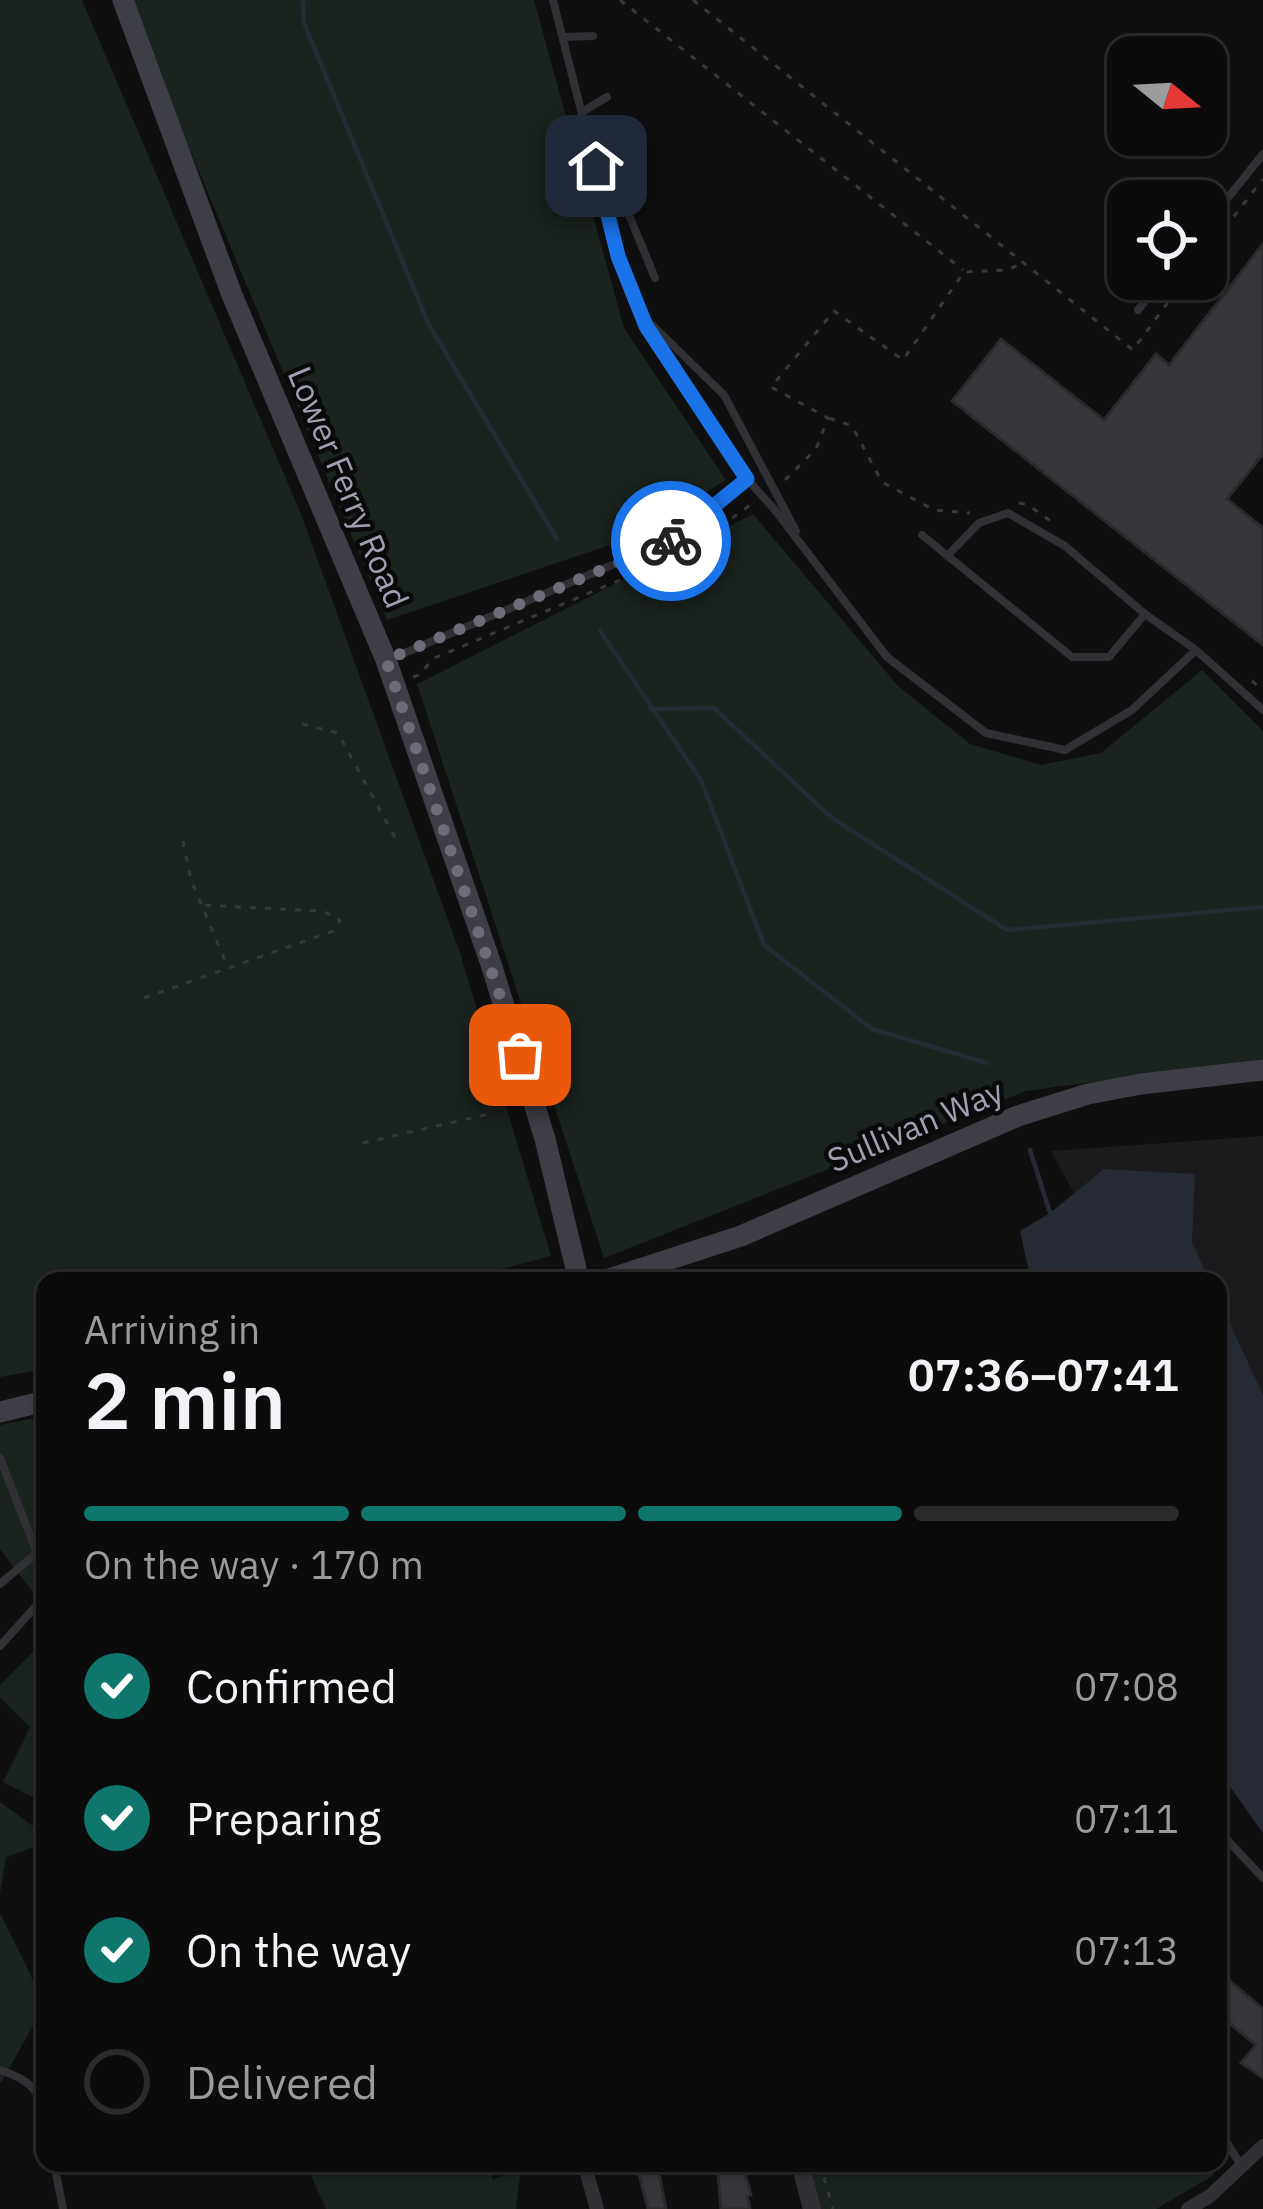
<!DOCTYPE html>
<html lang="en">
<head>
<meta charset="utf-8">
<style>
  body { margin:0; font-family:"IBM Plex Sans",sans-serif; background:#141415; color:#f1f3f6; height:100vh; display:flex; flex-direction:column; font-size:45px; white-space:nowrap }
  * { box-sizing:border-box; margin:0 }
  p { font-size:39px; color:#9a9b9d }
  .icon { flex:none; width:66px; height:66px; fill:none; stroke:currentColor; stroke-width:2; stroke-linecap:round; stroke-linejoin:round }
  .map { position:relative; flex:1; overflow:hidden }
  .side { position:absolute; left:36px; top:1272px; width:1191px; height:900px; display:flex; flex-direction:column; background:#0b0b0c; border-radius:24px; box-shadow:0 3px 9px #0004,0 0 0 3px #2b2b2d }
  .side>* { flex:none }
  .needle { width:78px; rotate:108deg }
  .buttons { position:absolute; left:1107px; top:36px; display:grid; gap:24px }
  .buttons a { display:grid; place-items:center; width:120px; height:120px; border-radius:24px; background:#0b0b0c; box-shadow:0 3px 9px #0004,0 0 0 3px #2b2b2d; font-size:60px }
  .pin { position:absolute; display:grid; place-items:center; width:102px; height:102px; color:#fff; margin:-51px; border-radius:24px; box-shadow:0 6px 18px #0006 }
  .courier { position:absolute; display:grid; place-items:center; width:120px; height:120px; margin:-60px; border:9px solid #1a73e8; border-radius:50%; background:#fff; color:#222; box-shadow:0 3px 15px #0007 }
  .headline em { font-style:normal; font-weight:600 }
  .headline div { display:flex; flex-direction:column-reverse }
  .headline { display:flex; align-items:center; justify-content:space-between; height:204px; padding:0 48px }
  h1 { font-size:78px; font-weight:600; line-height:90px }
  .bar { display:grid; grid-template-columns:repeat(4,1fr); gap:18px 12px; align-content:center; height:144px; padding:0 48px }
  .bar i { height:15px; border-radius:9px; background:#2b2b2d }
  .bar .on { background:#0f766e }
  .bar p { grid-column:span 4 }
  ol { padding:0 48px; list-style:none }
  li { display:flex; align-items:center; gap:36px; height:132px }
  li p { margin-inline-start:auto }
  li .icon { padding:12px; border-radius:50%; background:#0f766e; color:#fff; stroke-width:4 }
  li:last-child { color:#9a9b9d }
  li i { width:66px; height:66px; border:6px solid #2b2b2d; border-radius:50% }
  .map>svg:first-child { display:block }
  .built { fill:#1b1b1d }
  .green { fill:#1b231e }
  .water { fill:#252a34 }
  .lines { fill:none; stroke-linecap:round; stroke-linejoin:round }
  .stream { stroke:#252a34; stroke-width:4.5 }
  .building { fill:#36363b; stroke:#2a292c; stroke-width:3 }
  .path { stroke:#36363c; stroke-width:3; stroke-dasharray:6 9; stroke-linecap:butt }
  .service { stroke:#303035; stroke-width:8 }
  .minor { stroke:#303035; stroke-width:14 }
  .tertiary { stroke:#303035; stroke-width:18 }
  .secondary { stroke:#3e3e46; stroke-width:21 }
  .done { stroke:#6d6d79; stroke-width:12; stroke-dasharray:0 21.6 }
  .route { stroke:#1a73e8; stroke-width:15 }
  .labels { text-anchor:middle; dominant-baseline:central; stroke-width:9; stroke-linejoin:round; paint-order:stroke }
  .street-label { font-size:33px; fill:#9fa0b2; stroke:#0a0a0b }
</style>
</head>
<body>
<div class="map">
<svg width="1263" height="2209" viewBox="0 0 1263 2209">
  <rect width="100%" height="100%" fill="#0f0f10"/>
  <polygon class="built" points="1263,1136 1263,1547 1218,1463 1218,1281 1121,1281 1051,1151"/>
  <g class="green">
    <polygon points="0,0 82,0 301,514 460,953 551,1256 457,1281 45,1281 45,1369 0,1377"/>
    <polygon points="133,0 534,0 624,328 726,480 634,537 387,620 166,93"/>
    <polygon points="753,514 898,686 970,744 1041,765 1101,753 1202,670 1263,731 1263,1059 1026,1091 604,1258 417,684"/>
    <polygon points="45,1416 45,1608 0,1549 0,1425"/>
    <polygon points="45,1640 45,1803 3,1782 30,1727 0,1697 0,1685"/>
    <polygon points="0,1802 45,1835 45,1843 6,1857 0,1894"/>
    <polygon points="0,1913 45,2004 1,2083 0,2082"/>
    <polygon points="305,2163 489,2163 493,2180 521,2168 516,2209 326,2209"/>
    <polygon points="798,2163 1207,2163 1214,2175 1156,2209 809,2209"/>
  </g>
  <g class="water">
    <polygon points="1104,1169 1195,1174 1192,1242 1210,1281 1031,1281 1020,1231 1050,1213"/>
    <polygon points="1218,1298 1263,1395 1263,1833 1218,1770"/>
  </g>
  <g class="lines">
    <g class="stream">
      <polyline points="303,0 304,23 428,323 557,539"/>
      <polyline points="600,631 701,780 764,945 872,1029 987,1063"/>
      <polyline points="650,709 714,708 832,818 1007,930 1263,907"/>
      <polyline points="1030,1150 1050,1213"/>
    </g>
  </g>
  <g class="building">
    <polygon points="1263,244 1263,454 1227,499 1263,528 1263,645 952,401 1001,339 1104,420 1156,354 1169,365"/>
    <polygon points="1218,1971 1263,2009 1263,2078 1241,2063 1256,2045 1218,2014"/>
    <polygon points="636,2163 657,2163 666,2209 648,2209"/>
    <polygon points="717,2163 742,2163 751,2195 747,2196 750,2209 721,2209"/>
  </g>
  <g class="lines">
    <g class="path">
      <polyline points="620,0 963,270"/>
      <polyline points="693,0 1133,350 1185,279"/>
      <polyline points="1206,252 1263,179"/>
      <polyline points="829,418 852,426 882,482 934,510 970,513"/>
      <polyline points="785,480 816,449 828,418 771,387 834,311 903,360 964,272 1007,270 1025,262"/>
      <polyline points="1019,503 1028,505 1052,522"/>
      <polyline points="413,677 421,674 432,659 682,554 753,503"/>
      <polyline points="1252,681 1263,690"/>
      <polyline points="302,724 338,733 399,845"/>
      <polyline points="183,841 191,880 226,963"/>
      <polyline points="144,998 333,931 340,921 336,916 320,911 202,905"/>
      <polyline points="363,1143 493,1113"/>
      <polyline points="820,2163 833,2209"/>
    </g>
    <g class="service">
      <polyline points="563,37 593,36"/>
      <polyline points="582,112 607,97"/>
      <polyline points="622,198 655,278"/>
      <polyline points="1206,225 1263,154"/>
      <polyline points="1138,310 1162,279"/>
      <polyline points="647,320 724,395 796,531"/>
      <polyline points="747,479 775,510 887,657 986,733 1065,750 1132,710 1196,650"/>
      <polyline points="922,535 1072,657 1109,657 1145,614"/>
      <polyline points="947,556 979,523 1008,513 1065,546 1145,614 1196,650 1263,710"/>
      <polyline points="388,660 678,537 747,479 646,326 618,256 553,0"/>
      <polyline points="0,1458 37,1553 0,1584"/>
      <polyline points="0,1646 45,1596"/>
      <polyline points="1218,1830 1263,1878"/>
      <path d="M0,2070C27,2079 40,2088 45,2117"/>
      <polyline points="1218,2129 1241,2165"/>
      <polyline points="54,2163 63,2209"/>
    </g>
    <g class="minor">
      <polyline points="584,2163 597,2209"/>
      <polyline points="1188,2209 1210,2196 1263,2146"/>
    </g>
    <polyline class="tertiary" points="800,2163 812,2209"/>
    <g class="secondary">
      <polyline points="123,0 232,295 386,660 492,967 545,1139 579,1281"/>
      <polyline points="603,1281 741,1236 1018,1116 1088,1094 1141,1084 1263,1070"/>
      <polyline points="0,1412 45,1401"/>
    </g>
  </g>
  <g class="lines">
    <polyline class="done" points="520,1055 386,660 671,541"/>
    <polyline class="route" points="596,166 618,256 646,326 747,479 671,541"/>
  </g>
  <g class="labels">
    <g class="street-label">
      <text transform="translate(349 487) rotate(67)">Lower Ferry Road</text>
      <text transform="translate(915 1125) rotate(-23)">Sullivan Way</text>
    </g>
  </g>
</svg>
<div class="buttons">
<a><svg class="needle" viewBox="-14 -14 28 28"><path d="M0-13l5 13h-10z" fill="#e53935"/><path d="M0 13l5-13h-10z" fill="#9a9b9d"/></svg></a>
<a><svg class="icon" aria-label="locate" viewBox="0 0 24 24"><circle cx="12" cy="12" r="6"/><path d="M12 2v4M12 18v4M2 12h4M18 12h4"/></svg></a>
</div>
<div class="pin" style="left:520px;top:1055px;background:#ea580c"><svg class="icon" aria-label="bag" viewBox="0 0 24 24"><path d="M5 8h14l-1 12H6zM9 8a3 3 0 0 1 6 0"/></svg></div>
<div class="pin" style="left:596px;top:166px;background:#1f2937"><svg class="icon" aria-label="home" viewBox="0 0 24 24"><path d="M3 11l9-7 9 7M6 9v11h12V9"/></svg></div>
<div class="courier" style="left:671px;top:541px"><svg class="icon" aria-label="bike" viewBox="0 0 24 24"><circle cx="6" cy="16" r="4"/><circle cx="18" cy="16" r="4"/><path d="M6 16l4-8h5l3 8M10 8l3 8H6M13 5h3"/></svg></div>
<section class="side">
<div class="headline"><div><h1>2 min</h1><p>Arriving in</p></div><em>07:36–07:41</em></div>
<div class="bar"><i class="on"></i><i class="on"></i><i class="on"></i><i></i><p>On the way · 170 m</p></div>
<ol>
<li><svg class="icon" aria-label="check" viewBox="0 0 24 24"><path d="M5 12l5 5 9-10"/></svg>Confirmed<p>07:08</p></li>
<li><svg class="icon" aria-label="check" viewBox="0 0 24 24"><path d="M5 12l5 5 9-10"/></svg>Preparing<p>07:11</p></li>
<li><svg class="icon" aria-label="check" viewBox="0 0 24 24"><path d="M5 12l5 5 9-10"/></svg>On the way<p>07:13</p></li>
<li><i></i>Delivered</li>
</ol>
</section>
</div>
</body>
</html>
